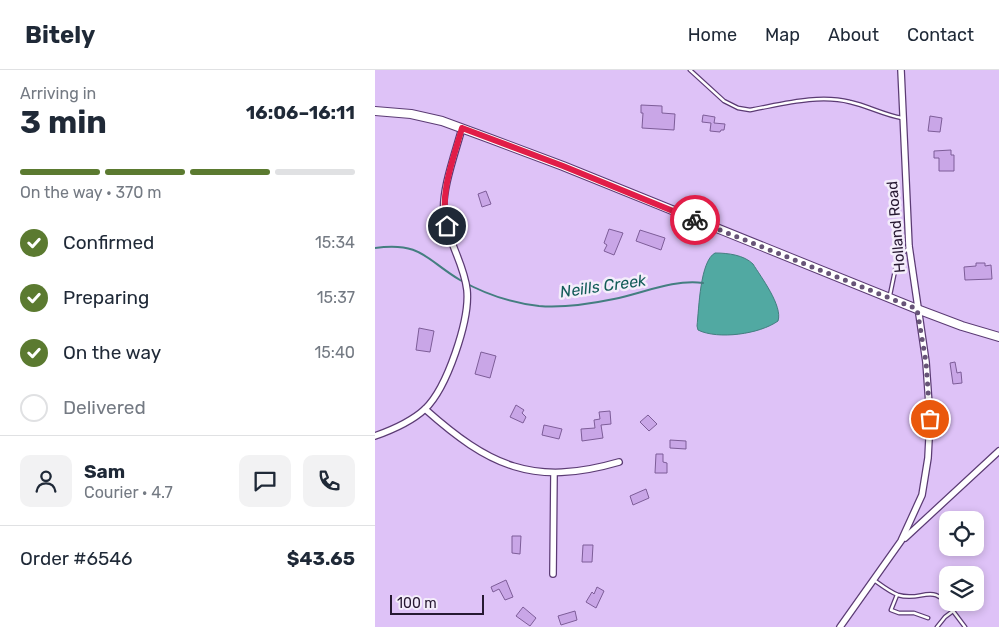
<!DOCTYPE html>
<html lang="en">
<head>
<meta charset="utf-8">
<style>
  body { margin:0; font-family:Rubik,sans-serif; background:#f2f2f3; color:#1f2937; height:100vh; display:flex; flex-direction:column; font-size:19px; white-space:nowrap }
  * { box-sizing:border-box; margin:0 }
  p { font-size:16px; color:#747a83 }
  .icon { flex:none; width:28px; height:28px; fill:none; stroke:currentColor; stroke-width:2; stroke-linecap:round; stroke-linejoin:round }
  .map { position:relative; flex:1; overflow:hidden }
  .panel { display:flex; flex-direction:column; background:#fff; width:375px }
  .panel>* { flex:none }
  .fabs { position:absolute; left:564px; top:441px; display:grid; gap:10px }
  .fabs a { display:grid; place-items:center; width:45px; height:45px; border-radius:10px; background:#fff; box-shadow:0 2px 8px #0003; font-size:25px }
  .scale { position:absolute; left:15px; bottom:12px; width:94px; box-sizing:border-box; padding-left:5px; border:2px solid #271932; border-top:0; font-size:14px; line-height:18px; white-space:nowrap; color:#271932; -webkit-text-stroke:4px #f4edfb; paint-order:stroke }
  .pin { position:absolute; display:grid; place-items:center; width:42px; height:42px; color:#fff; margin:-21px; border:2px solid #fff; border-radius:50%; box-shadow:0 1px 5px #0007 }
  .courier { position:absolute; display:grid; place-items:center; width:50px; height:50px; margin:-25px; border:4px solid #e11d48; border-radius:50%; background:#fff; color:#222; box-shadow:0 1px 6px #0007 }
  .head em { font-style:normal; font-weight:700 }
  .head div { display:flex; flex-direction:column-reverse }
  .head { display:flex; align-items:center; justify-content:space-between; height:85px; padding:0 20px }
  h1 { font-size:32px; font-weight:700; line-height:38px }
  .bar { display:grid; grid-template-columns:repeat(4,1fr); gap:8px 5px; align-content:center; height:60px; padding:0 20px }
  .bar i { height:6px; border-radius:4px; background:#e0e1e3 }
  .bar .on { background:#5b7a30 }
  .bar p { grid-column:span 4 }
  .line { display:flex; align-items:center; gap:12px; padding:0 20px; border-top:1px solid #e0e1e3 }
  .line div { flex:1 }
  .round { display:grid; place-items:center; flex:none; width:52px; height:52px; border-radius:10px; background:#f2f2f3 }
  ol { padding:0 20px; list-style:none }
  li { display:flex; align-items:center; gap:15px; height:55px }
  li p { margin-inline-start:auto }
  li .icon { padding:5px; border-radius:50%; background:#5b7a30; color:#fff; stroke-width:4 }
  li:last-child { color:#747a83 }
  li i { width:28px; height:28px; border:2px solid #e0e1e3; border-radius:50% }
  header { display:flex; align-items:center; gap:30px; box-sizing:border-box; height:70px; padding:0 25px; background:#fff; border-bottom:1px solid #e0e1e3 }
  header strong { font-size:24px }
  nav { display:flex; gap:28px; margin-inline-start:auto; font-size:18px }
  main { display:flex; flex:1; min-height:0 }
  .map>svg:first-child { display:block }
  .water { fill:#51a9a2; stroke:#447e80 }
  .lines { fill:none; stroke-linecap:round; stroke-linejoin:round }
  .stream { stroke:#447e80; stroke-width:2 }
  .building { fill:#c9a6e7; stroke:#7d5d98 }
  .lane-casing { stroke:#5b3b74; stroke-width:5 }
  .street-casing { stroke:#5b3b74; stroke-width:8 }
  .secondary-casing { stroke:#5b3b74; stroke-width:10 }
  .lane { stroke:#fff; stroke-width:2.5 }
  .street { stroke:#fff; stroke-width:5.5 }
  .secondary { stroke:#fff; stroke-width:8 }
  .done { stroke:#675477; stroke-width:5; stroke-dasharray:0 9 }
  .route { stroke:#e11d48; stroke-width:6 }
  .labels { text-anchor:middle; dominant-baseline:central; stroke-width:5; stroke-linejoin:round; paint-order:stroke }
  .street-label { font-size:15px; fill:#271932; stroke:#f4edfb }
  .water-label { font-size:16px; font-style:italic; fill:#125c58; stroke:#f4edfb }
</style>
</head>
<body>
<header>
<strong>Bitely</strong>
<nav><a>Home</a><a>Map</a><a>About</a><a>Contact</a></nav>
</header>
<main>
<section class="panel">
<div class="head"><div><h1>3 min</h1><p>Arriving in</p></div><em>16:06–16:11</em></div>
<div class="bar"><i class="on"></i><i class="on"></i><i class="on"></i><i></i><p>On the way · 370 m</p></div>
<ol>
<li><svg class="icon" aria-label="check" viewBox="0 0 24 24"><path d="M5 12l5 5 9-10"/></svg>Confirmed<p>15:34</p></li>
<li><svg class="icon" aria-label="check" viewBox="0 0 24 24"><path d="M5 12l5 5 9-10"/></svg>Preparing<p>15:37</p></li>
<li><svg class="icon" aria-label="check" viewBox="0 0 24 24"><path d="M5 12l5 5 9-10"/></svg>On the way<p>15:40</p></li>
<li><i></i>Delivered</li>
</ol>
<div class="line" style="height:90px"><a class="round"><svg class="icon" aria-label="person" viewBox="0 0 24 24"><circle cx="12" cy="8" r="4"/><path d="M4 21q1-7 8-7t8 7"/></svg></a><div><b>Sam</b><p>Courier · 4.7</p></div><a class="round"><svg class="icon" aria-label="chat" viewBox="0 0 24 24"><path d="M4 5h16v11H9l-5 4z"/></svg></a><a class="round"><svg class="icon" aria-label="phone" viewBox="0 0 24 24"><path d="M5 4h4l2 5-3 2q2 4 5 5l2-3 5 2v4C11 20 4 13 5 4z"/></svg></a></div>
<div class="line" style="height:65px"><div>Order #6546</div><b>$43.65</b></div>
</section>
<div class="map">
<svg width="624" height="557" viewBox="0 0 624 557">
  <rect width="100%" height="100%" fill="#dec2f7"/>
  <path class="water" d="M340,183C353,183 369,185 378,194C386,207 408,236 403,251C385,264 343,270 323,260L322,256C324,238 325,191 340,183Z"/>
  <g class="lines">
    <path class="stream" d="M0,178C47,172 50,189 85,210C108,223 137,233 164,236C188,238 215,234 239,229C268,223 299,209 328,213"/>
  </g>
  <g class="building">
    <polygon points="266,35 287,36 287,43 300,44 299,60 267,58 268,43 266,43"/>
    <polygon points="328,45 340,47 339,53 350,54 349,60 346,60 345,62 335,61 336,53 327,52"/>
    <polygon points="555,46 567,48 565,62 553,61"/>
    <polygon points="576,80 576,85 579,85 579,101 564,101 564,88 559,88 559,81"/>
    <polygon points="111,121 116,134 107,137 103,124"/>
    <polygon points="234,159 248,163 239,185 229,181 232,175 229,173"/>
    <polygon points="265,160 290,168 286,180 261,171"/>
    <polygon points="601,193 610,193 610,196 616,195 617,209 590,210 589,197 601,196"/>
    <polygon points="44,258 59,261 55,282 41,280"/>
    <polygon points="106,282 121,286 115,308 100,304"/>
    <polygon points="580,292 582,303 586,302 587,313 578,314 575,293"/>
    <polygon points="141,335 149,340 147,343 151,347 148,353 135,347"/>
    <polygon points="235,341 236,354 226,355 228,368 207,371 206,359 220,358 219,350 225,349 224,342"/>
    <polygon points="273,345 282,354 274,361 265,352"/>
    <polygon points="169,355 187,359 184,369 167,365"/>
    <polygon points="295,370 311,371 311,379 295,378"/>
    <polygon points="281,384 288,384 288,392 292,393 292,403 280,403"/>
    <polygon points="271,419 274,428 258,435 255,426"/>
    <polygon points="137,466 146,466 145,484 137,483"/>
    <polygon points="208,475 218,475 217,492 207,492"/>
    <polygon points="131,510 138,527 130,530 124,519 118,522 116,517"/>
    <polygon points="222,517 229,521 221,538 211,532 217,522 219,524"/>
    <polygon points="148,537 161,548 155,556 141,546"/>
    <polygon points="200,541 202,550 186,555 183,546"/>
  </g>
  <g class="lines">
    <g class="lane-casing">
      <g id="lane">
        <path d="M315,0L349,31L363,38L375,40C408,34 443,24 475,32C493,36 509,45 527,48"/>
        <polyline points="515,225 523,186 533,179"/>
        <path d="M499,510C506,515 515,522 523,525C548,533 557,510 578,541L570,547L562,557"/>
        <polyline points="522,525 516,540 524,543 539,543 553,548"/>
        <polyline points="578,541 590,557"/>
      </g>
    </g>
    <g class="street-casing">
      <g id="street">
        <path d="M50,339C114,396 158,417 244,392"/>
        <path d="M0,366C17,360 36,352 50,339C72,318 95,250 92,220C89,193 72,170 69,144C66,121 81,81 87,58"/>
        <polyline points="530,468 624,381"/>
        <polyline points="178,504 179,403"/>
        <polyline points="465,557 526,471 547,425 553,388 555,349 551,292 534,176 526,0"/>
      </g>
    </g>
    <g class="secondary-casing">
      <polyline id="secondary" points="0,41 36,44 67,51 116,69 188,96 542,239 587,256 624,267"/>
    </g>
    <use href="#lane" class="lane"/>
    <use href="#street" class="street"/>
    <use href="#secondary" class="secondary"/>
  </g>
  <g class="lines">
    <polyline class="done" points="320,150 542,239 551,292 555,349"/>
    <path class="route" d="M72,156C64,124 78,90 87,58L188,96L320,150"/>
  </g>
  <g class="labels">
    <g class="street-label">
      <text transform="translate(521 157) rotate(-95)">Holland Road</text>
    </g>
    <g class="water-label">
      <text transform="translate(228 216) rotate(-8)">Neills Creek</text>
    </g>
  </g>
</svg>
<div class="fabs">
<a><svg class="icon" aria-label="locate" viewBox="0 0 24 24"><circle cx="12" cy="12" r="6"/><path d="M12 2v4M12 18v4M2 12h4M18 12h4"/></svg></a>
<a><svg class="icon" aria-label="layers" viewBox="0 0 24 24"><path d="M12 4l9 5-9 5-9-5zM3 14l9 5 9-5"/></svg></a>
</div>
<div class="scale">100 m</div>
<div class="pin" style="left:555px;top:349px;background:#ea580c"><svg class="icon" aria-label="bag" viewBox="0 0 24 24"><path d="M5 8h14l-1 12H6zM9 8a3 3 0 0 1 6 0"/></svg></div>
<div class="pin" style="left:72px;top:156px;background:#1f2937"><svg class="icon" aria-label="home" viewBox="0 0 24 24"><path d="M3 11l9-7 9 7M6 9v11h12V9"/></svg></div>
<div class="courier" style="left:320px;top:150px"><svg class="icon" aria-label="bike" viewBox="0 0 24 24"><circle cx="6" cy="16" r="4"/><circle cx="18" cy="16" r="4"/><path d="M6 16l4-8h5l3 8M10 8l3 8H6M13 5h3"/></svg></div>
</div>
</main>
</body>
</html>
